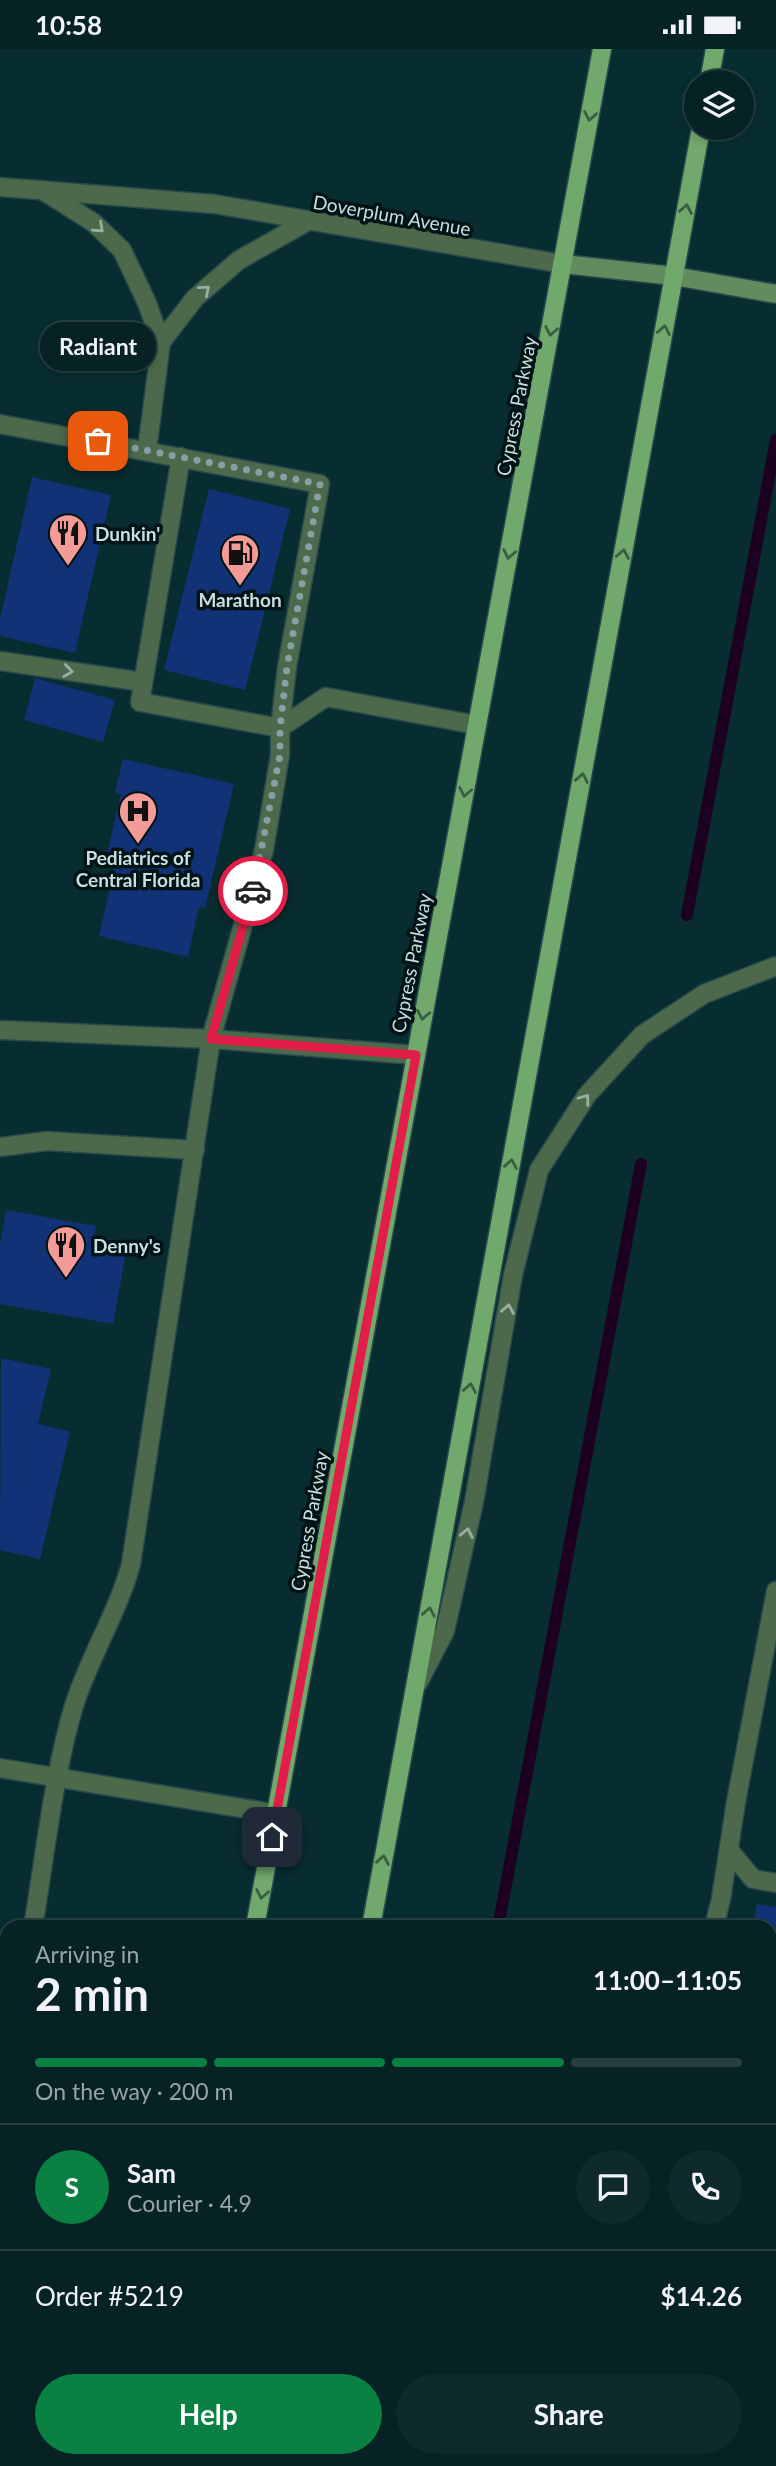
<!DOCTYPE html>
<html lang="en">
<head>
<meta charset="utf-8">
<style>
  body { margin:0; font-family:Lato,sans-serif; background:#0f2a2c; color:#f1f3f6; height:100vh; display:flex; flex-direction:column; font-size:26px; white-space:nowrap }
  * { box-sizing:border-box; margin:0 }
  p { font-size:23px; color:#98a4a6 }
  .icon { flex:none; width:38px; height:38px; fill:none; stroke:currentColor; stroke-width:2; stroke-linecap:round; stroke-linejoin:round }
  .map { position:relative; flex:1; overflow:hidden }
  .panel { position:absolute; left:0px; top:1871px; width:777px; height:548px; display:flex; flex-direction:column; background:#062224; border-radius:21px 21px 0 0; box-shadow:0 4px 10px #0003,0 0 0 2px #273f41 }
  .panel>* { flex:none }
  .tools { position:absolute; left:684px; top:21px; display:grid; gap:14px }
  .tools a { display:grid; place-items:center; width:70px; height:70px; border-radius:50%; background:#062224; box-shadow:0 4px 10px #0003,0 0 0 2px #273f41; font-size:35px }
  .pin { position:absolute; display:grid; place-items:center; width:60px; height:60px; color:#fff; margin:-30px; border-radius:14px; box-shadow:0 4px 10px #0006 }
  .courier { position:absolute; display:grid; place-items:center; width:70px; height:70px; margin:-35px; border:5px solid #e11d48; border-radius:50%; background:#fff; color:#222; box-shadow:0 2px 9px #0007 }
  .bubble { position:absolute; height:49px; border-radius:24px; background:#062224; box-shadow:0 4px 10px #0003,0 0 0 2px #273f41; font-size:23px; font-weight:700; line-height:49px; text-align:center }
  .head em { font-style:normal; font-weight:700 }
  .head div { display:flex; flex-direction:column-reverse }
  .head { display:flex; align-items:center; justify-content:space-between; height:119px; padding:0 35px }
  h1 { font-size:46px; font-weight:700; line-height:52px }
  .bar { display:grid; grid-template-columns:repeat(4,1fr); gap:10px 7px; align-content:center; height:84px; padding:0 35px }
  .bar i { height:9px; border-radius:5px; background:#273f41 }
  .bar .on { background:#0b8043 }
  .bar p { grid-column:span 4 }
  .line { display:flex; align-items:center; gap:18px; padding:0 35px; border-top:2px solid #273f41 }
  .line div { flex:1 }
  .round { display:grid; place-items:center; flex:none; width:74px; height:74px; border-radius:37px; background:#0f2a2c }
  .action { display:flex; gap:14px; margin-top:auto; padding:14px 35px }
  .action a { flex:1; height:80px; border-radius:42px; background:#0b8043; color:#fff; font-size:28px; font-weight:700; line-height:80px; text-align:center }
  .action a+a { background:#0f2a2c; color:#f1f3f6 }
  .status { display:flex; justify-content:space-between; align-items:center; height:49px; padding:0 35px; background:#062224; direction:ltr }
  .status svg { height:19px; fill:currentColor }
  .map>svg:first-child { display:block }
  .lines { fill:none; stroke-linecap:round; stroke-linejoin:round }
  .stream { stroke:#1d0121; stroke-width:12 }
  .building { fill:#123277 }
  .service-casing { stroke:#27494c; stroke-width:21 }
  .minor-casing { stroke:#27494c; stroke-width:21 }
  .tertiary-casing { stroke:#27494c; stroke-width:21 }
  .secondary-casing { stroke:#27494c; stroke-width:21 }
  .primary-casing { stroke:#27494c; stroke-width:21 }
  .service { stroke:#4d694b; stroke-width:18 }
  .minor { stroke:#4d694b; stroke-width:18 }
  .tertiary { stroke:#4d694b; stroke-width:18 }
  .secondary { stroke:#618d5e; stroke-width:18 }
  .primary { stroke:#71a96d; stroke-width:18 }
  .oneway { stroke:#3a5e41 }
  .oneway2 { stroke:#97b0a5 }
  .done { stroke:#85a1a3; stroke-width:7; stroke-dasharray:0 12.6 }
  .route { stroke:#e11d48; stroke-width:9 }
  .labels { text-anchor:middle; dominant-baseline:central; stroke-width:7; stroke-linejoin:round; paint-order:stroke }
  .street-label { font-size:19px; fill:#c8dfe1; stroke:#021315 }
  .poi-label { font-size:19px; font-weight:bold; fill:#c8dfe1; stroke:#021315; text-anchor:start }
</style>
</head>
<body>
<div class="status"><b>10:58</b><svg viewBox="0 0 49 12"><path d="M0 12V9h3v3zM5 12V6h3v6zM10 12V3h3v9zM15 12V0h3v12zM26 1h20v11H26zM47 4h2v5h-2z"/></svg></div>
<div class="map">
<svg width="776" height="2417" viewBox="0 0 776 2417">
  <rect width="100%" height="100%" fill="#082d30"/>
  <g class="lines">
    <g class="stream">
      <polyline points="687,866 776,391"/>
      <polyline points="498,1878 641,1115"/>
      <polyline points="770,2231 776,2233"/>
      <polyline points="396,2417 397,2412"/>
    </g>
  </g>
  <g class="building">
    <polygon points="32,428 111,446 75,604 0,587 0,571"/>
    <polygon points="209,440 290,460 245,641 164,621"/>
    <polygon points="35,629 115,651 103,693 24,671"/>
    <polygon points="123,710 234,735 205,859 199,858 188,908 99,887 117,807 107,805 121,745 115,743"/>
    <polygon points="6,1161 96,1177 94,1187 128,1193 113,1275 0,1255 0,1196"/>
    <polygon points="1,1309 51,1320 38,1375 70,1383 40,1510 0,1501"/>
    <polygon points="757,1855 776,1858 776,1922 770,1921 770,1878 753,1878"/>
  </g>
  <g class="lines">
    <g class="service-casing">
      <g id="service">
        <polyline points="42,141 94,174 122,201 147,254 161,293 147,401"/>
        <polyline points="161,293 195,249 239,211 308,172"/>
        <path d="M0,375L320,435L287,618L280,679V706L264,801L211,990L131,1515C117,1566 88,1610 73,1660C53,1729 45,1807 33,1878"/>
        <polyline points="181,408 140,653 280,679 326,648 477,676"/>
        <polyline points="0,612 143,633"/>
        <polyline points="0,1098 47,1092 195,1101"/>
        <polyline points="418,1634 445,1582 474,1453 513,1226 539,1121 587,1046 642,986 704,945 776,917"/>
        <polyline points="729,1801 753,1830 776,1834"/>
        <polyline points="714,1878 721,1850 736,1753 776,1542"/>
        <polyline points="0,2059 7,2020"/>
        <polyline points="770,2117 776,2119"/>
        <polyline points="296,2417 297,2412"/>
      </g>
    </g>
    <g class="minor-casing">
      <g id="minor">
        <polyline points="0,981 211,990 416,1006"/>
        <polyline points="0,1719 277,1765"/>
      </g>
    </g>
    <g class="tertiary-casing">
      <polyline id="tertiary" points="0,138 214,155 563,215"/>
    </g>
    <g class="secondary-casing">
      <polyline id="secondary" points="563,215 674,227 776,245"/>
    </g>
    <g class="primary-casing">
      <g id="primary">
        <polyline points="709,33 715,0"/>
        <polyline points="255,1878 602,0"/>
        <polyline points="371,1878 701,79"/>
        <polyline points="153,2417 154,2412"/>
        <polyline points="271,2417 272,2412"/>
      </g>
    </g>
    <use href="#service" class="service"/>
    <use href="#minor" class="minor"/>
    <use href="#tertiary" class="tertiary"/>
    <use href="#secondary" class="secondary"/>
    <use href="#primary" class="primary"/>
  </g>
  <defs><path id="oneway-chevron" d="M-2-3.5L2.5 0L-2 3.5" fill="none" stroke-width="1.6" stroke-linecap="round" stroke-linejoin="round" transform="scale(1.75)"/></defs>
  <g class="oneway">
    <use href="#oneway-chevron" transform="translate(590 67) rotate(100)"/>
    <use href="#oneway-chevron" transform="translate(686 160) rotate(-80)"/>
    <use href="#oneway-chevron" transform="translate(664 281) rotate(-80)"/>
    <use href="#oneway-chevron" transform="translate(551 282) rotate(101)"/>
    <use href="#oneway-chevron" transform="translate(509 505) rotate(101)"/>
    <use href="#oneway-chevron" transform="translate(623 505) rotate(-80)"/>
    <use href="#oneway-chevron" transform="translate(582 729) rotate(-80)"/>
    <use href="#oneway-chevron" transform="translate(465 743) rotate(101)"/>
    <use href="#oneway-chevron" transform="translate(423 966) rotate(101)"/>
    <use href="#oneway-chevron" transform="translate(511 1115) rotate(-80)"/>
    <use href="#oneway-chevron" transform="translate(470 1339) rotate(-80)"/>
    <use href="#oneway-chevron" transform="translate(429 1563) rotate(-80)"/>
    <use href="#oneway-chevron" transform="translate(383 1811) rotate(-80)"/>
    <use href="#oneway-chevron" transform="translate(262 1845) rotate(101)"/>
  </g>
  <g class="oneway2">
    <use href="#oneway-chevron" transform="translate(99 179) rotate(42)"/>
    <use href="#oneway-chevron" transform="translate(205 241) rotate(-41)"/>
    <use href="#oneway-chevron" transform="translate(68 622) rotate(8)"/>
    <use href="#oneway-chevron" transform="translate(585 1050) rotate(-54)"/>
    <use href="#oneway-chevron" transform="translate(508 1260) rotate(-80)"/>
    <use href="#oneway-chevron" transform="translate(467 1484) rotate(-78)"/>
  </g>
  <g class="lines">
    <polyline class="done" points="98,392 320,435 287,618 280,679 280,706 253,842"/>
    <polyline class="route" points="253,842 211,990 416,1006 272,1788"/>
  </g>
  <defs>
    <g id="restaurant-pin" transform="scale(2.0125)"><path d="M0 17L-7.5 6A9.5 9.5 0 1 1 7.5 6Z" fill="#f59b97" stroke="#021315"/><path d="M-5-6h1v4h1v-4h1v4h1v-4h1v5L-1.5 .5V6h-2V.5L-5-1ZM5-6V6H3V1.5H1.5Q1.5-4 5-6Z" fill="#111"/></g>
    <g id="fuel-pin" transform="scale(2.0125)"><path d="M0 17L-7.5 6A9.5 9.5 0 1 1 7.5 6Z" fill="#f59b97" stroke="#021315"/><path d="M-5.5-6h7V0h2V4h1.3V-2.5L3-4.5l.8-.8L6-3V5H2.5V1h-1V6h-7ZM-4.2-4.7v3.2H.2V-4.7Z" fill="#111"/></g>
    <g id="hospital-pin" transform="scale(2.0125)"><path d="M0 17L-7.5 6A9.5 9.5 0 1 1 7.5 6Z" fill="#f59b97" stroke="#021315"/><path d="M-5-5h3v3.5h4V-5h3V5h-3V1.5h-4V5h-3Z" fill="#111"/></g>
  </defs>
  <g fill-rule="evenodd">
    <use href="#restaurant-pin" x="68" y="484"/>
    <use href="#fuel-pin" x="240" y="504"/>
    <use href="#hospital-pin" x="138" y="762"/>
    <use href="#restaurant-pin" x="66" y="1196"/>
  </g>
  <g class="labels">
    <g class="street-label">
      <text transform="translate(392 166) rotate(10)">Doverplum Avenue</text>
      <text transform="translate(516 357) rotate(-79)">Cypress Parkway</text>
      <text transform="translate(411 914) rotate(-79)">Cypress Parkway</text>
      <text transform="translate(309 1472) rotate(-80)">Cypress Parkway</text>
    </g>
    <g class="poi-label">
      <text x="95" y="484">Dunkin'</text>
      <text x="240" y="550" text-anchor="middle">Marathon</text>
      <text x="138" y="808" text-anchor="middle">Pediatrics of<tspan x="138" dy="22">Central Florida</tspan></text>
      <text x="93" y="1196">Denny's</text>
    </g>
  </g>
</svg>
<div class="tools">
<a><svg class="icon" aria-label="layers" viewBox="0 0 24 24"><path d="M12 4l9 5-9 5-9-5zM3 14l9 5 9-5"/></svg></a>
</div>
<div class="pin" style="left:98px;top:392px;background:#ea580c"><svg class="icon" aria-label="bag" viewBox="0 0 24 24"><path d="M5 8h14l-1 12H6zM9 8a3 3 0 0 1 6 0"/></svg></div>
<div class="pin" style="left:272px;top:1788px;background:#1f2937"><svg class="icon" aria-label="home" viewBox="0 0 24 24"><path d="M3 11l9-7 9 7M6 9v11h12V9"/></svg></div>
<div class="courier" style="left:253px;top:842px"><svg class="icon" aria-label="car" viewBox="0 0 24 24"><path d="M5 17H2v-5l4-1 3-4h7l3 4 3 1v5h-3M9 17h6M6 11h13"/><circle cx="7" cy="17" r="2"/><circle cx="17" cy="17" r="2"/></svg></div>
<div class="bubble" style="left:40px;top:273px;width:116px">Radiant</div>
<section class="panel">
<div class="head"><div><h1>2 min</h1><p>Arriving in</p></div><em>11:00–11:05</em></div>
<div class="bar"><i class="on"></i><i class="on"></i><i class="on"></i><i></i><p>On the way · 200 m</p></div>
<div class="line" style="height:126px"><b class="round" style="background:#0b8043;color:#fff">S</b><div><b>Sam</b><p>Courier · 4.9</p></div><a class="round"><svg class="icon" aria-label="chat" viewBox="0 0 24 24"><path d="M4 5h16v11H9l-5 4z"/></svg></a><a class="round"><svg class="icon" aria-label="phone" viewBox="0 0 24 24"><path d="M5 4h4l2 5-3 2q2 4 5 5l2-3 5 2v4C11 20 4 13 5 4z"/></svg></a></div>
<div class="line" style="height:91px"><div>Order #5219</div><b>$14.26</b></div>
<div class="action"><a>Help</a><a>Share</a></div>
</section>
</div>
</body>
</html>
